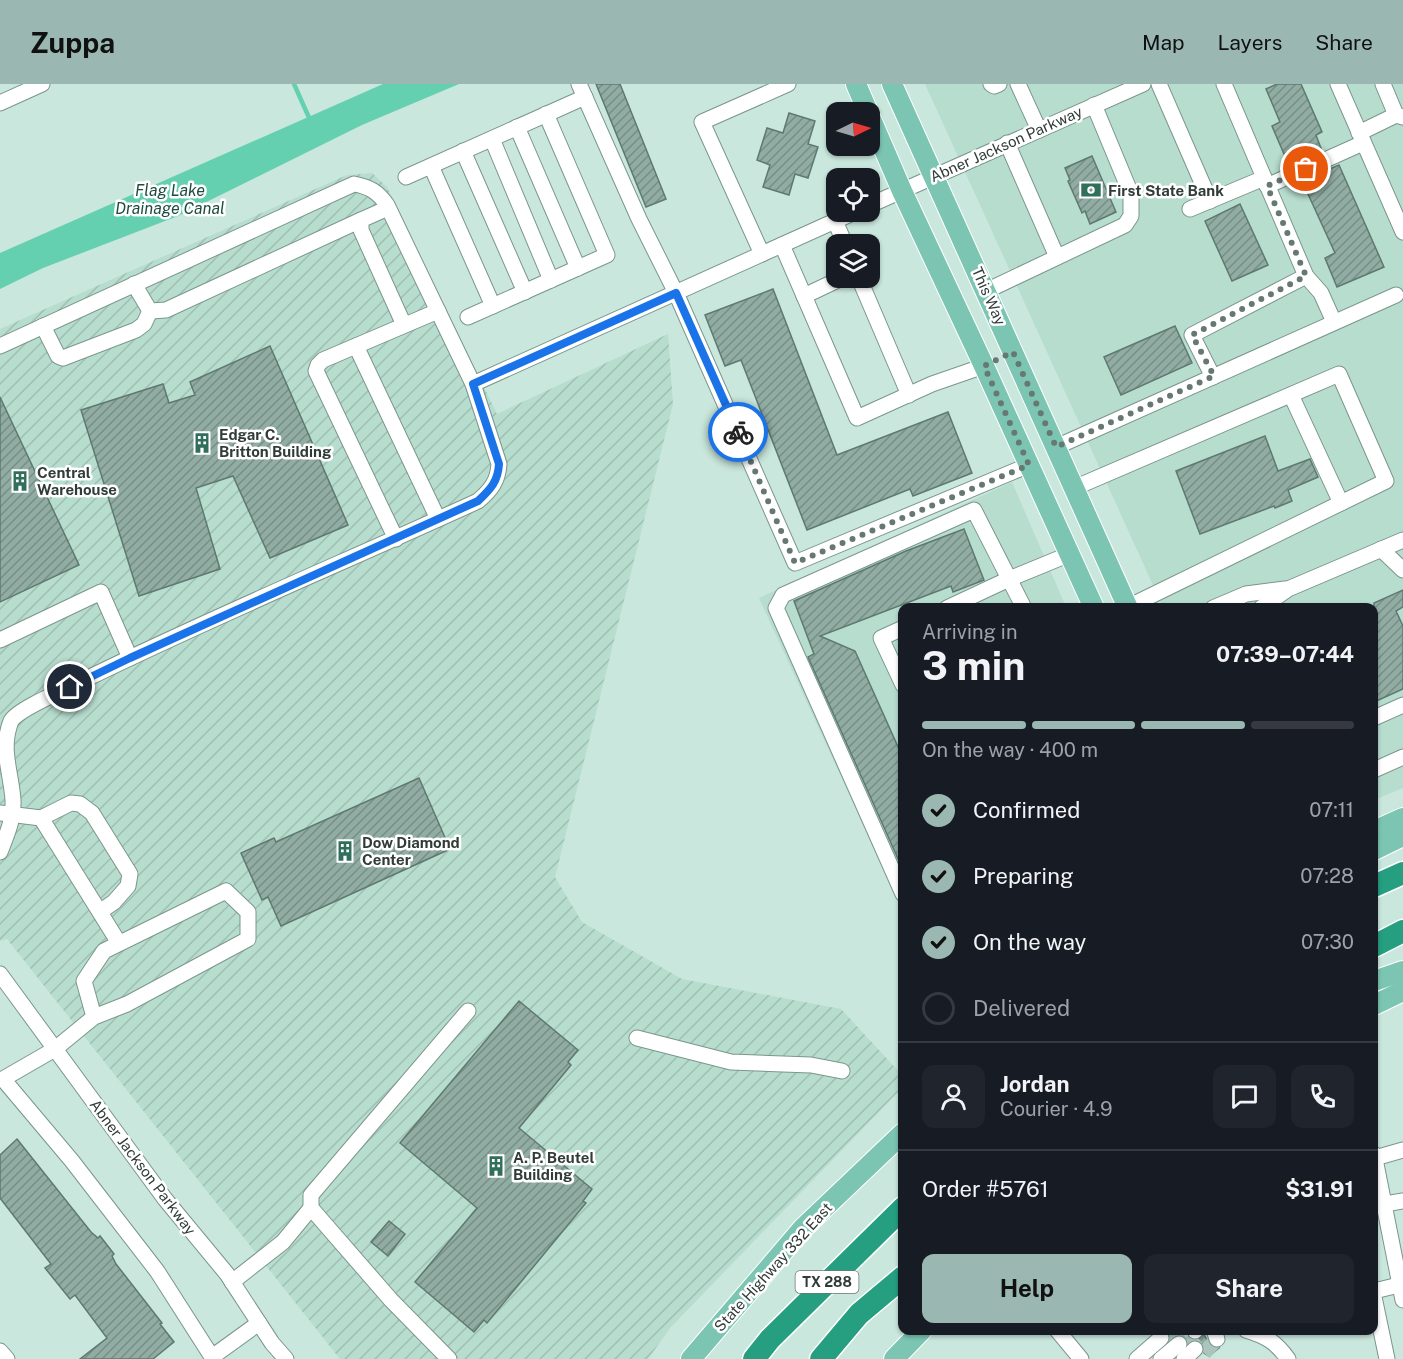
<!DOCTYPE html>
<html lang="en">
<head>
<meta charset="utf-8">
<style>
  body { margin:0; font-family:"Public Sans",sans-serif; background:#20242c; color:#f1f3f6; height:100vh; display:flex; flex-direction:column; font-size:22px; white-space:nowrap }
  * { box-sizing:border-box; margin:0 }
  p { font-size:20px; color:#9ea1a6 }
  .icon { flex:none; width:33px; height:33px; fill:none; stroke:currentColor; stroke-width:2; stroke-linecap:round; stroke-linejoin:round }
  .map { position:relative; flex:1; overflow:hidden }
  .side { position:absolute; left:898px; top:519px; width:480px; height:732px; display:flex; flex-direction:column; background:#171b24; border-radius:12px; box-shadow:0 2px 4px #0004 }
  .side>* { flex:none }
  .needle { width:39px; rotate:85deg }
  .tools { position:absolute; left:826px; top:18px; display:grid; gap:12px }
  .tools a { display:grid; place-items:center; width:54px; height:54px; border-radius:12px; background:#171b24; box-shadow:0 2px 4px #0004; font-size:30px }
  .pin { position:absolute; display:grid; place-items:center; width:51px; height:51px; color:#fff; margin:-26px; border:3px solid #fff; border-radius:50%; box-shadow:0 2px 6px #0007 }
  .courier { position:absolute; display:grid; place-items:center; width:60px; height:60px; margin:-30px; border:4px solid #1a73e8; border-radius:50%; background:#fff; color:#222; box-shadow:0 2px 8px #0007 }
  .summary em { font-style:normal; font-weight:700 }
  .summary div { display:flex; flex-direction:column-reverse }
  .summary { display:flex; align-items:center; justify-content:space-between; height:102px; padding:0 24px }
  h1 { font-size:39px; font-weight:700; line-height:45px }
  .bar { display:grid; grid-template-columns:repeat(4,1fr); gap:9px 6px; align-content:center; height:72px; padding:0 24px }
  .bar i { height:8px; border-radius:4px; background:#363941 }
  .bar .active { background:#9ab8b1 }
  .bar p { grid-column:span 4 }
  .line { display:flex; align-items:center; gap:15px; padding:0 24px; border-top:2px solid #363941 }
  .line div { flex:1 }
  .round { display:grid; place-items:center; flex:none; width:63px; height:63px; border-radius:12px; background:#20242c }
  ol { padding:0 24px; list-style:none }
  li { display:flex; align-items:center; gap:18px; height:66px }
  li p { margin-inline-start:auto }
  li .icon { padding:6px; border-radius:50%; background:#9ab8b1; color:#111; stroke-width:4 }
  li:last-child { color:#9ea1a6 }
  li i { width:33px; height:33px; border:3px solid #363941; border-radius:50% }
  .primary-button { display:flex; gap:12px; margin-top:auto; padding:12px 24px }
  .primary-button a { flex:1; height:69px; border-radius:12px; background:#9ab8b1; color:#111; font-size:24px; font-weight:700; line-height:69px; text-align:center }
  .primary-button a+a { background:#20242c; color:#f1f3f6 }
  header { display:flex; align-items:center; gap:36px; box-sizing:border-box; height:84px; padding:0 30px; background:#9ab8b1; color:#111 }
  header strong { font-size:28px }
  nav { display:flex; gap:33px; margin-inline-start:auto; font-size:21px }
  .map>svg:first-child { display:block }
  .built { fill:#b7ddcf }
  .industrial { fill:url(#industrial-furrows) }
  .water { fill:#65d0af }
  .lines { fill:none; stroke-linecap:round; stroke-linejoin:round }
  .stream { stroke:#65d0af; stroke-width:4.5 }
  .building { fill:url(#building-hatch); stroke:#5e7970; stroke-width:1.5 }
  .minor-tunnel { stroke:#aac5bb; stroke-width:15; stroke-dasharray:15 8; stroke-linecap:butt }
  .minor-casing { stroke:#7b968c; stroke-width:17 }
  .major-casing { stroke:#fff; stroke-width:22 }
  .highway-casing { stroke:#fff; stroke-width:25 }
  .minor { stroke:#fff; stroke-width:15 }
  .major { stroke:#7cc5b3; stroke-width:20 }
  .highway { stroke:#259f80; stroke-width:22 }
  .done { stroke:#667871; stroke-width:6; stroke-dasharray:0 10.8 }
  .route { stroke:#1a73e8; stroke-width:8 }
  .labels { text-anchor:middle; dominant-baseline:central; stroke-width:5; stroke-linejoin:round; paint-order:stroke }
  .shield { fill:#fff; stroke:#6e7674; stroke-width:1.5 }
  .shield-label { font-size:14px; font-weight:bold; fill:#303c38 }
  .street-label { font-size:15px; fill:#303c38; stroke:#fff }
  .poi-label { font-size:15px; font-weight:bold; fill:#303c38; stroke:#fff; text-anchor:start }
  .water-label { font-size:16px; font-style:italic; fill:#1e4c3f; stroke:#fff }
</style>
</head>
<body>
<header>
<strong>Zuppa</strong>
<nav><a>Map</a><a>Layers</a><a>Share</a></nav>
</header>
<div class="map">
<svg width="1403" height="1275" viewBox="0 0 1403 1275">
  <defs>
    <pattern id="industrial-furrows" width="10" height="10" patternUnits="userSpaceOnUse" patternTransform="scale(1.5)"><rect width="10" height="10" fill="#b7ddcf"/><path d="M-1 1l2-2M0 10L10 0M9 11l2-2" fill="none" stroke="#9ebfb2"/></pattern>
    <pattern id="building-hatch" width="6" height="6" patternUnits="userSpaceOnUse" patternTransform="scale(1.5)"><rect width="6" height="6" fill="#91ada3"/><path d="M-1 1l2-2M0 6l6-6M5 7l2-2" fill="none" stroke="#778e86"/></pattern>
  </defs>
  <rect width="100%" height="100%" fill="#c9e7dc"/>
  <g class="built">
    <polygon points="925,0 1403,0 1403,704 1374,716 1374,524 1163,523"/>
    <polygon points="1012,398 1066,523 903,524 903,828 759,514"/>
  </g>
  <polygon class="industrial" points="372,89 387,103 497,330 668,250 673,320 555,793 582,838 682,895 841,925 903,992 903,1003 671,1243 648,1275 340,1275 7,855 0,857 0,245 347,91"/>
  <polygon class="water" points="383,0 459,0 362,41 178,132 43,184 0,205 0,169"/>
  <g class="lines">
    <polyline class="stream" points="294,0 311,38"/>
  </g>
  <g class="building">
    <polygon points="596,0 620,0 666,115 646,123"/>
    <polygon points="1277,0 1301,0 1322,48 1316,51 1322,67 1297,78 1292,66 1284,70 1272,42 1280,38 1266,5"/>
    <polygon points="789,29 815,37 808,60 818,63 808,94 795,90 789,111 763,103 770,81 757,76 767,44 783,49"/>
    <polygon points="1092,72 1116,128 1090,140 1085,127 1082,129 1068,97 1070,96 1065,84"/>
    <polygon points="1339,81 1384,183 1337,203 1325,174 1335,169 1302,97"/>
    <polygon points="1240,120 1268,181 1232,197 1205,137"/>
    <polygon points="773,205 837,371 948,328 972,389 913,412 910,405 807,446 741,276 725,282 705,231"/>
    <polygon points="1175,242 1192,279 1121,311 1104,273"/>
    <polygon points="270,262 348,441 270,474 233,392 196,404 220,485 139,512 81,326 163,300 169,319 195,311 190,298"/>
    <polygon points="0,313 79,481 0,518"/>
    <polygon points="1265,352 1278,387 1310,375 1318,393 1288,406 1292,417 1275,424 1274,422 1200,450 1176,387"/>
    <polygon points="964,445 984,496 953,508 951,502 820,552 855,567 903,674 903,786 808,573 814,570 794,517 906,467"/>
    <polygon points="1403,506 1403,523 1396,527 1403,542 1403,605 1374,618 1374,519"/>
    <polygon points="419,694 450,765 281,842 268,813 262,816 241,769 274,754 276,758"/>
    <polygon points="519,917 578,966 568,978 571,981 519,1044 592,1105 583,1117 586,1119 487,1239 484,1236 474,1248 415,1198 477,1124 400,1059"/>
    <polygon points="17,1055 91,1148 98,1154 100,1152 114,1170 112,1172 116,1180 162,1239 160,1240 174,1258 153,1275 80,1275 107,1254 75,1211 70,1215 45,1184 51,1180 0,1114 0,1071"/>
    <polygon points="389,1137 405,1150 388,1172 371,1158"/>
    <polygon points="1204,1250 1210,1262 1219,1264 1209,1272 1204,1269 1204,1262 1198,1256"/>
  </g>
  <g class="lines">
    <g class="minor-tunnel">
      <polyline points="1170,1257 1185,1246"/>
      <polyline points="1186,1263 1202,1250"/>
      <polyline points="1204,1269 1217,1255"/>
    </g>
    <g class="minor-casing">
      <g id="minor">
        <polyline points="579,0 639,135 676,209 795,479 1029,381"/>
        <polyline points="991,0 994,2 999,0"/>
        <polyline points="1018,0 1039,46"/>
        <polyline points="1159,0 1210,117"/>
        <polyline points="1224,0 1306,192 1321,209 1334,238"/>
        <polyline points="1338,0 1403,148"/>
        <polyline points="1383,0 1396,31 1403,33"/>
        <polyline points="0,19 42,0"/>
        <polyline points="517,43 578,184"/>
        <polyline points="1359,49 1396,31"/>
        <polyline points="492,55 551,196"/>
        <polyline points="1007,59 1057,173"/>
        <polyline points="463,67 525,208"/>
        <polyline points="431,82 493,222"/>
        <polyline points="406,93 585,13"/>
        <polyline points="1267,102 1363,59"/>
        <polyline points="870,121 1143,0"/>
        <polyline points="388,124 361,136 361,146 404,241"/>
        <polyline points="1190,125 1264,94"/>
        <polyline points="835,137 845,160"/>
        <polyline points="782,161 857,334 932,300 984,282"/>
        <polyline points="762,170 702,38 788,0"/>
        <polyline points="859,194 909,311"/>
        <polyline points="134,200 150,227 166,226 361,136"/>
        <polyline points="986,207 1125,141 1131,132 1131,110 1094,21"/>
        <polyline points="804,212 842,194"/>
        <polyline points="468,233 607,171 546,30"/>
        <polyline points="43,242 58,272 63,274 136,246 144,240 150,227"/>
        <path d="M0,262L354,100C370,103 378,108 387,121L473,300L499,380C498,397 491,406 478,417C347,477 212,533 82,597C67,605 19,624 11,637C0,665 11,687 13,716C14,735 7,750 0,768"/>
        <polyline points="356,262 438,435"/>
        <polyline points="1213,293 1192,251 1306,192"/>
        <polyline points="473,300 855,128"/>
        <polyline points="1291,311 1341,419"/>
        <polyline points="1056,363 1396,211"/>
        <polyline points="1074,404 1339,290 1386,397 1128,523"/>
        <polyline points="396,455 316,287 318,281 323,276 438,227"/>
        <polyline points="1381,465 1403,486"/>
        <polyline points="947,524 1009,495 1070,470"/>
        <polyline points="1213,524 1246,510 1285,505"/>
        <polyline points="1261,524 1288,505 1403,456"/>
        <polyline points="903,544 881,554 903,601"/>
        <polyline points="0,556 101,508 130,574"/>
        <polyline points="1374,634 1403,621"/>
        <polyline points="1374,686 1403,673"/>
        <polyline points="0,729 41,734 119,859"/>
        <polyline points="41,734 71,719 80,720 92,729 130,790 128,802 114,818 101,827"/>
        <polyline points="903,810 776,524 783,511 974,426 1024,524"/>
        <polyline points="0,890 165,1115 227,1190 272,1259 286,1275"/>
        <polyline points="94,933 84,897 104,867 226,807 248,828 248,855 127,920 94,933 55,965 3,995 72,1077 157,1187 212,1273 259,1239"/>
        <polyline points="637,954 731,978 811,981 842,987"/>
        <polyline points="1374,1070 1403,1216"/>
        <polyline points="1375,1074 1403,1066"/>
        <polyline points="1385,1120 1403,1117"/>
        <polyline points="232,1198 283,1158 311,1124"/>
        <polyline points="1374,1207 1403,1200"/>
        <polyline points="1374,1213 1387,1275"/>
        <polyline points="1057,1246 1081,1275"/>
        <polyline points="1214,1246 1217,1255"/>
        <path d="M1246,1246C1266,1252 1276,1258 1288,1275"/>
        <polyline points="1195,1247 1196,1246"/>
        <polyline points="0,1267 7,1275"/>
        <polyline points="449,1275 391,1216 311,1124 311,1111 468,927"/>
        <polyline points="1137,1275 1161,1254"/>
        <polyline points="1161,1275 1179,1260"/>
        <polyline points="1184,1275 1195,1265"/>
      </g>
    </g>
    <g class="major-casing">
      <g id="major">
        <polyline points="856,0 868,28"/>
        <polyline points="892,0 1128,524"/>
        <polyline points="870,33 902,107 984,282 1094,524"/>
        <polyline points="1374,747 1403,734"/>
        <polyline points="1374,766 1403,752"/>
        <polyline points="1374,897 1403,887"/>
        <polyline points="1374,921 1403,907"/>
        <polyline points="691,1275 803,1144 903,1049"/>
        <polyline points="894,1275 922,1246"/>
      </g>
    </g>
    <g class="highway-casing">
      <g id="highway">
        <polyline points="1374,802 1403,789"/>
        <polyline points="1374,862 1403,847"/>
        <polyline points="754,1275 770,1255 903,1124"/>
        <polyline points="821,1275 859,1230 903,1193"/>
      </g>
    </g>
    <use href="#minor" class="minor"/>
    <use href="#major" class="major"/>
    <use href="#highway" class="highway"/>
  </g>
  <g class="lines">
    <polyline class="done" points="738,348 795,479 1029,381 984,282 1013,268 1056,363 1214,292 1192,251 1306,192 1267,102 1306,85"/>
    <path class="route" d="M70,603L130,574L478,417C491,405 498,397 499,380L473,300L676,209L738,348"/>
  </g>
  <defs>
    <g id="bank-bare" transform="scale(1.62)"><path d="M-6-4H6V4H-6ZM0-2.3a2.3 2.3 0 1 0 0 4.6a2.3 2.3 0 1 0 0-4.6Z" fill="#306f5c" stroke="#fff" stroke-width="2.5" paint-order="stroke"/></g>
    <g id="building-bare" transform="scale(1.62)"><path d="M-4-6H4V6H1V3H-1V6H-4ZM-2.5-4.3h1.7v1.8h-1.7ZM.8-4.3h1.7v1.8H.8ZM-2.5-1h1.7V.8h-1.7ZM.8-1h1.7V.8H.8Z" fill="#306f5c" stroke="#fff" stroke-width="2.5" paint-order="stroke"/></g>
  </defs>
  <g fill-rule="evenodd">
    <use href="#bank-bare" x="1091" y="106"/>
    <use href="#building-bare" x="202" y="359"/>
    <use href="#building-bare" x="20" y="397"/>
    <use href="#building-bare" x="345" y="767"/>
    <use href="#building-bare" x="496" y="1082"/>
  </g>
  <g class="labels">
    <rect class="shield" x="795.5" y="1187" width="63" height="22" rx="4.5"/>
    <g class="shield-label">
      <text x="827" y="1198">TX 288</text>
    </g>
    <g class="street-label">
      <text transform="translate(1006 60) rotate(-24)">Abner Jackson Parkway</text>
      <text transform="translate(989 212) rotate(66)">This Way</text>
      <text transform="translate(143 1083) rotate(53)">Abner Jackson Parkway</text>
      <text transform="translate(773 1183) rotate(-48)">State Highway 332 East</text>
    </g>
    <g class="poi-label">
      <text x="1108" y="106">First State Bank</text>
      <text x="219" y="350">Edgar C.<tspan x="219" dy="17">Britton Building</tspan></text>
      <text x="37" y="388">Central<tspan x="37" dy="17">Warehouse</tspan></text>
      <text x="362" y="758">Dow Diamond<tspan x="362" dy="17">Center</tspan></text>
      <text x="513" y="1073">A. P. Beutel<tspan x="513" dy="17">Building</tspan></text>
    </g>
    <g class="water-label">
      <text x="170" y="106">Flag Lake<tspan x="170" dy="18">Drainage Canal</tspan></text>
    </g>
  </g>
</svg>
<div class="tools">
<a><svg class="needle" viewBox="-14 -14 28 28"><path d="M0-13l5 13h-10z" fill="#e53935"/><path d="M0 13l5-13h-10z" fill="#9ea1a6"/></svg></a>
<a><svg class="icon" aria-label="locate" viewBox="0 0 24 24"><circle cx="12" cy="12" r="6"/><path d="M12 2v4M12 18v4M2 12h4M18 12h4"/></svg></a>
<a><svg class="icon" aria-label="layers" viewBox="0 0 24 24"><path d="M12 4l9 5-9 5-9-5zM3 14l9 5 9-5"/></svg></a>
</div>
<div class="pin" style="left:1306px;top:85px;background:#ea580c"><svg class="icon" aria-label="bag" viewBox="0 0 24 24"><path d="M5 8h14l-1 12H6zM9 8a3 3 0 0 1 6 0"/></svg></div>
<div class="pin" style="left:70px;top:603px;background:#1f2937"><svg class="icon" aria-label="home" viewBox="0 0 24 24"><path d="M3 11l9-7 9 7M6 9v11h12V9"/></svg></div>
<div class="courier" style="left:738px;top:348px"><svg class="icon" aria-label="bike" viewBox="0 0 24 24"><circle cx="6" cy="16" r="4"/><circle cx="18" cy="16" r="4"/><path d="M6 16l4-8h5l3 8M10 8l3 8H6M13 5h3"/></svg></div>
<section class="side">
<div class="summary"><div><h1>3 min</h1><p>Arriving in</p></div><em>07:39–07:44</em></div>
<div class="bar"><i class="active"></i><i class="active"></i><i class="active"></i><i></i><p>On the way · 400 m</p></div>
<ol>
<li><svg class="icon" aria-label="check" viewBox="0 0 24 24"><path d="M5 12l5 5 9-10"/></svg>Confirmed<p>07:11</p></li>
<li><svg class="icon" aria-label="check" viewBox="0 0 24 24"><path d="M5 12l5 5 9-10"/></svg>Preparing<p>07:28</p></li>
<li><svg class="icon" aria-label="check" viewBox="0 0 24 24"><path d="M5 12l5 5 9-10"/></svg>On the way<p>07:30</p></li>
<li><i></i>Delivered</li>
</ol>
<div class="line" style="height:108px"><a class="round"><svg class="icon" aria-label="person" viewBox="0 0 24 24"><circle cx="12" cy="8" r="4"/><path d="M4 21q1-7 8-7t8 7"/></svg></a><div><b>Jordan</b><p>Courier · 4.9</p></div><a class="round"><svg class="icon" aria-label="chat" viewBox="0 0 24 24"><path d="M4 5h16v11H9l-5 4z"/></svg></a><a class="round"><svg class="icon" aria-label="phone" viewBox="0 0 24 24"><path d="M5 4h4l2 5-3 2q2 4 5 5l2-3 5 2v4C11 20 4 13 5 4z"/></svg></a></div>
<div class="line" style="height:78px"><div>Order #5761</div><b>$31.91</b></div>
<div class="primary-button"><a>Help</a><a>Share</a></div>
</section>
</div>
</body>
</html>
